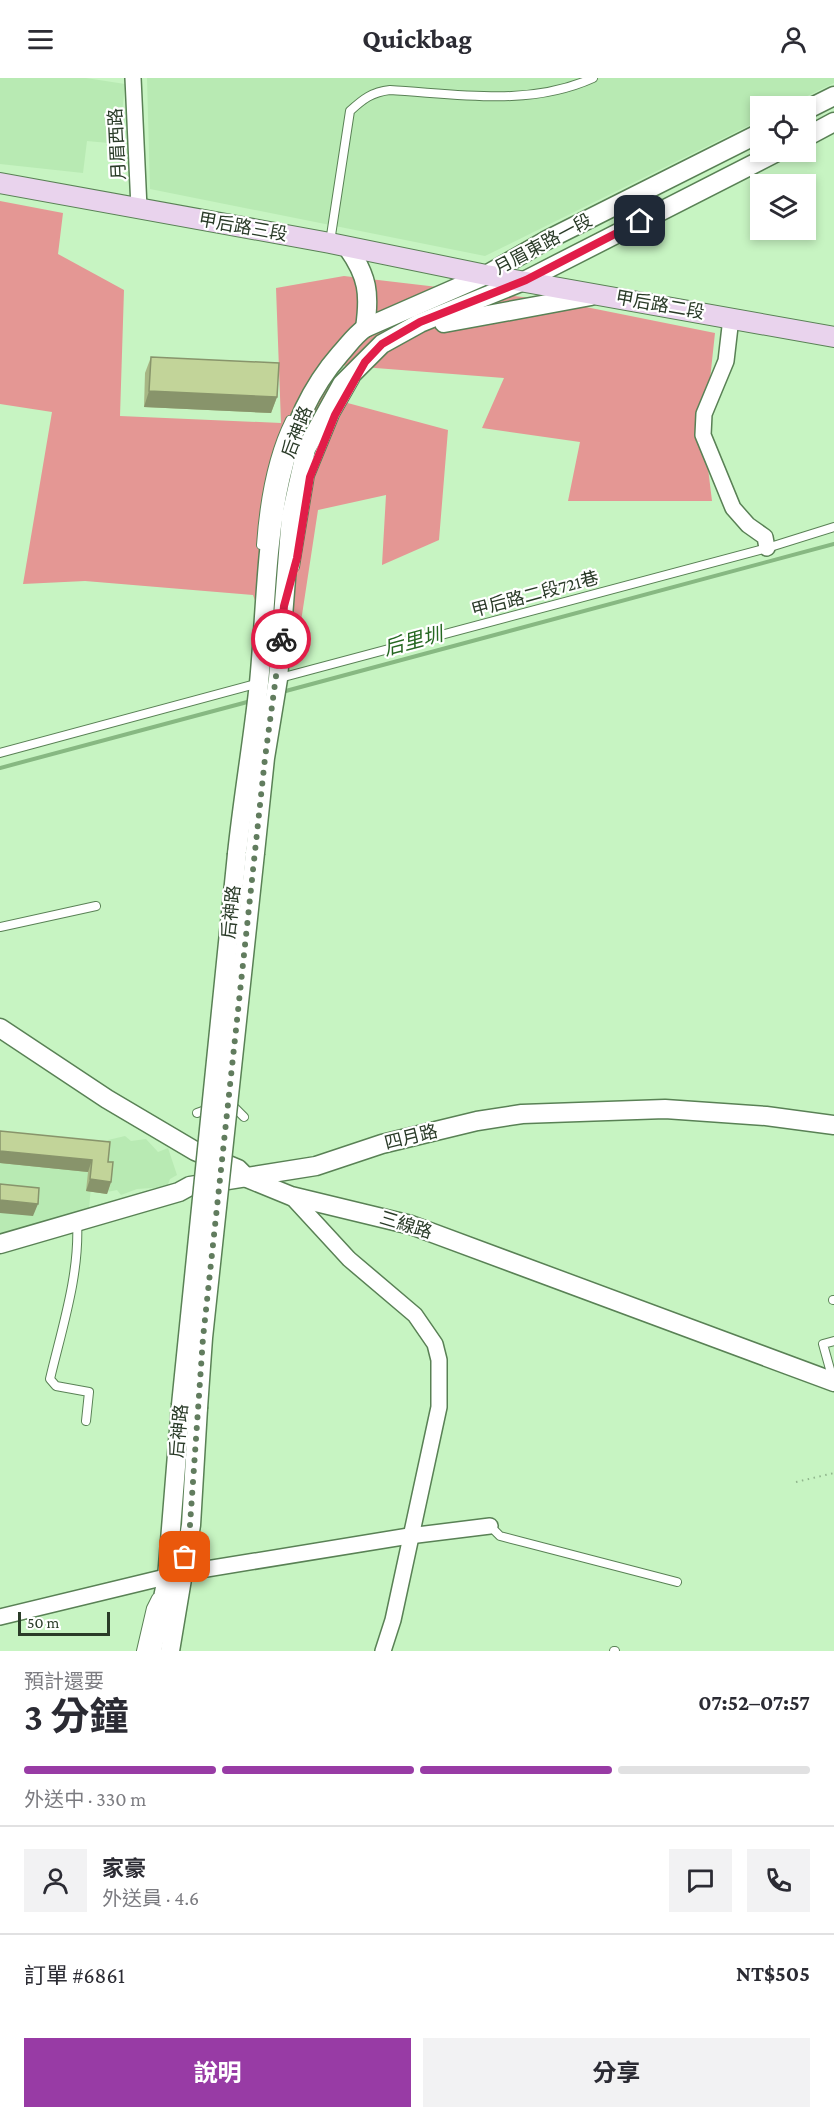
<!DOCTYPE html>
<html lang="zh-TW">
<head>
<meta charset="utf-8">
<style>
  body { margin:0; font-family:"Crimson Pro","Noto Sans TC",serif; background:#f2f2f3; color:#2b2b33; height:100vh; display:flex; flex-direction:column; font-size:22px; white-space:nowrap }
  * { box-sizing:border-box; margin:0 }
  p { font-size:20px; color:#7c7c81 }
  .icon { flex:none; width:33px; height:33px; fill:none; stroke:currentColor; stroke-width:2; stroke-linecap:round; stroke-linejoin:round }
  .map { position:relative; height:1573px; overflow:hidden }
  .panel { display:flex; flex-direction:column; background:#fff; flex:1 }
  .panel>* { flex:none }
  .fabs { position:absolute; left:750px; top:18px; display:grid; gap:12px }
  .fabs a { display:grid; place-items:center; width:66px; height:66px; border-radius:0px; background:#fff; box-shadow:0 3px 9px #0003; font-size:30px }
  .scale { position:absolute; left:18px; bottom:15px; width:92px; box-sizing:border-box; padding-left:6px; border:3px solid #2a3b28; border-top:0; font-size:16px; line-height:21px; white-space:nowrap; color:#2a3b28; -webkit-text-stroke:4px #fff; paint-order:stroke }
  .pin { position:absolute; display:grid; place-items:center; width:51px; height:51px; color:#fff; margin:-26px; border-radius:12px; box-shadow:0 3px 9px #0006 }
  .courier { position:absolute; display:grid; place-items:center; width:60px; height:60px; margin:-30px; border:4px solid #e11d48; border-radius:50%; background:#fff; color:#222; box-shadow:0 2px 8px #0007 }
  .summary em { font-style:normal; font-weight:700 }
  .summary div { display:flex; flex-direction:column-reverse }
  .summary { display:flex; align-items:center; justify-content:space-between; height:102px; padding:0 24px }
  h1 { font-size:39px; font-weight:700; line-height:45px }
  .bar { display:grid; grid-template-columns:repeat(4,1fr); gap:9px 6px; align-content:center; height:72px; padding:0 24px }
  .bar i { height:8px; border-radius:4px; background:#e1e1e2 }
  .bar .active { background:#983ba5 }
  .bar p { grid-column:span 4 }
  .line { display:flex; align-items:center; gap:15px; padding:0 24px; border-top:2px solid #e1e1e2 }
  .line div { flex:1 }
  .round { display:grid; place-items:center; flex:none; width:63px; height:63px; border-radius:0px; background:#f2f2f3 }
  .cta { display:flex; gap:12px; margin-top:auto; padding:12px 24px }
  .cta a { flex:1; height:69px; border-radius:0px; background:#983ba5; color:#fff; font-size:24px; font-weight:700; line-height:69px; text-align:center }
  .cta a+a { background:#f2f2f3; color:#2b2b33 }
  header { display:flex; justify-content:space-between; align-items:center; height:78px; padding:0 24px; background:#fff; font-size:27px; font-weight:700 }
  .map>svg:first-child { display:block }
  .built { fill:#b8eab3 }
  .forest { fill:#e49794 }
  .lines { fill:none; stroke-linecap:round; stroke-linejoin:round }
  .stream { stroke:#87b882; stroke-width:4 }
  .service-casing { stroke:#598155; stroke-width:10 }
  .minor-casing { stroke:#598155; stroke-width:18 }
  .tertiary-casing { stroke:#598155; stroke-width:21 }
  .secondary-casing { stroke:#598155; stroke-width:22 }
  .path { stroke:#91b58d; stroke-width:2; stroke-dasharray:1.5 4.5; stroke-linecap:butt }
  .service { stroke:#fff; stroke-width:8 }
  .minor { stroke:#fff; stroke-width:15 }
  .tertiary { stroke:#fff; stroke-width:18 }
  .secondary { stroke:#e9d3ed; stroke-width:20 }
  .tertiary-bridge-casing { stroke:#598155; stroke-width:21; stroke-linecap:butt }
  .tertiary-bridge { stroke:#fff; stroke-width:18 }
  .wall { fill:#a7b684 }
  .shaded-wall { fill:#88946b }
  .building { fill:#c2d499; stroke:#88946b; stroke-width:1.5 }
  .done { stroke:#617c5e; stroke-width:6; stroke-dasharray:0 10.8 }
  .route { stroke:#e11d48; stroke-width:8 }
  .labels { text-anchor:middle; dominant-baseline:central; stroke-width:4.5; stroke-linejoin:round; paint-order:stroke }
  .street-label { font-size:18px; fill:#2a3b28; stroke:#fff }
  .water-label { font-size:20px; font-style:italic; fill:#266822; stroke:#fff }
</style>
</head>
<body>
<header><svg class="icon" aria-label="menu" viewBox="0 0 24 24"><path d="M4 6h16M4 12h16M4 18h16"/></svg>Quickbag<svg class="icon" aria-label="person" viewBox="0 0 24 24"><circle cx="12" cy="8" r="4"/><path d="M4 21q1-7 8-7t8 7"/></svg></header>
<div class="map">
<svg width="834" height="1573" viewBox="0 0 834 1573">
  <rect width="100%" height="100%" fill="#c7f4c2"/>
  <g class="built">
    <polygon points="0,0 86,0 125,6 119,66 87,63 83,95 0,86"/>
    <polygon points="147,0 834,0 834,5 787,28 760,28 760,42 485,178 150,111"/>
    <polygon points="0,1057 95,1069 89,1130 0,1156"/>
    <polygon points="125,1058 131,1063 146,1061 158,1074 168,1070 177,1097 170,1101 167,1109 137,1111 121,1117 117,1112 107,1114 101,1075 108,1062"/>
  </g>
  <polygon class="forest" points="0,123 63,135 58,176 124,212 120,338 281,345 276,210 344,198 556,223 715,255 704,357 712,423 568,423 580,364 482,350 504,300 337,287 329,320 448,352 439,462 382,487 386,417 318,432 300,550 265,550 253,517 85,503 23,506 52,334 0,326"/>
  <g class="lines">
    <g class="stream">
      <polyline points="282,614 834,466"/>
      <polyline points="0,690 251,623"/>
    </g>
    <g class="service-casing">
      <g id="service">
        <path d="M330,164L350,33C363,21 372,14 390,12C459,16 529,29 593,0"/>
        <path d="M261,467C264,425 271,380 290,342"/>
        <polyline points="295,489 310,398 335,337 355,302"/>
        <polyline points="280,600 767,470 834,449"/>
        <polyline points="0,675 259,605"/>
        <polyline points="0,849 96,828"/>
        <polyline points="228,1028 233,1028 244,1039"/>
        <polyline points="197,1035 211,1030"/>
        <path d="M77,1143C80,1196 62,1250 50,1301L56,1308L89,1314L86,1343"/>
        <polyline points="833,1222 834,1222"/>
        <polyline points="833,1302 823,1266 834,1263"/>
        <polyline points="490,1448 500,1458 523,1464 677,1504"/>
        <polyline points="141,1573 151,1530 156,1520"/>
        <polyline points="614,1573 615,1573"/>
      </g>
    </g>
    <g class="minor-casing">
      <g id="minor">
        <polyline points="133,0 139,130"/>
        <polyline points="731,240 726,283 704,336 703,357 733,430 748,447 765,459 767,470"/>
        <polyline points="291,1118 349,1181 415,1237 435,1266 439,1282 439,1329 393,1542 383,1573"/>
        <polyline points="0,1539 182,1495 409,1458 490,1448"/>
      </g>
    </g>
    <g class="tertiary-casing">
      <g id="tertiary">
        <polyline points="806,32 834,18"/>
        <polyline points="806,59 834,44"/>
        <path d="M347,169C368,198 370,216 365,250"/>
        <polyline points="444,245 591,218"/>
        <polyline points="255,775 265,680 278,601 291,438 306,371 342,306 382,266 420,245 526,202 777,74"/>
        <path d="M237,776C243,719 253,662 259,605C270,493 262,365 340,276C349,266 355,257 365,250L486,197L545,163L760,55"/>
        <polyline points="0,950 107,1021 195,1073 238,1091 247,1100 291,1118 411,1147 834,1304"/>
        <polyline points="0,1166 179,1114 190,1108 316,1088 382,1066 477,1043 522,1036 665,1031 766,1038 834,1047"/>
        <polyline points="152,1573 167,1500 181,1327"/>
        <polyline points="170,1573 191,1447 198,1330"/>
      </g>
    </g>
    <g class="secondary-casing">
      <polyline id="secondary" points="0,105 330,165 486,197 834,259"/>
    </g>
    <polyline class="path" points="796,1404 834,1395"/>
    <use href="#service" class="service"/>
    <use href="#minor" class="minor"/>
    <use href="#tertiary" class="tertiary"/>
    <use href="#secondary" class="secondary"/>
    <g class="tertiary-bridge-casing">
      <g id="tertiary-bridge">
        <polyline points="181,1327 237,776"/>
        <polyline points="198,1330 203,1260 255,775"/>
      </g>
    </g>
    <use href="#tertiary-bridge" class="tertiary-bridge"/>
  </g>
  <g class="wall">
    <polygon points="151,279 277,319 271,335 144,329 145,295"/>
    <polygon points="0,1053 108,1084 111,1104 107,1116 86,1113 88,1094 0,1085"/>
  </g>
  <g class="shaded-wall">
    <polygon points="149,313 277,319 271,335 144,329"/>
    <polygon points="0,1073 92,1082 88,1094 0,1085"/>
    <polygon points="90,1101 111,1104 107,1116 86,1113"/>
    <polygon points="0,1122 38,1126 33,1138 0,1135"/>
  </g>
  <g class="building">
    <polygon points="151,279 279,285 277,319 149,313"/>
    <polygon points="0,1053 110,1064 108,1084 113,1084 111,1104 90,1101 92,1082 0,1073"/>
    <polygon points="0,1106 39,1110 38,1126 0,1122"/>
  </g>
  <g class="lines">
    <polyline class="done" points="185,1479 190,1447 203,1260 265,680 281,561"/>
    <polyline class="route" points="281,561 284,528 297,480 310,399 335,337 365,284 382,266 420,244 526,202 640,143"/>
  </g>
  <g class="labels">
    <g class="street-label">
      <text transform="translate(117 66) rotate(-93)">月眉西路</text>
      <text transform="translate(243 149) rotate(10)">甲后路三段</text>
      <text transform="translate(543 166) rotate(-28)">月眉東路一段</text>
      <text transform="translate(660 227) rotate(10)">甲后路二段</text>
      <text transform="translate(297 354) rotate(-69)">后神路</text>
      <text transform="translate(535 516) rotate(-15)">甲后路二段721巷</text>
      <text transform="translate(231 834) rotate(-84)">后神路</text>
      <text transform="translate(411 1059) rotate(-14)">四月路</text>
      <text transform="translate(406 1147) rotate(17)">三線路</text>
      <text transform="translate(179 1353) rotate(-85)">后神路</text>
    </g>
    <g class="water-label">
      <text transform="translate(413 563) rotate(-15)">后里圳</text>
    </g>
  </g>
</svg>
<div class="fabs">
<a><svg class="icon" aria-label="locate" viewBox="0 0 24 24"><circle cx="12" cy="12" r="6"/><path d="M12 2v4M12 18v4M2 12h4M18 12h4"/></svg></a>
<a><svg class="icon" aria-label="layers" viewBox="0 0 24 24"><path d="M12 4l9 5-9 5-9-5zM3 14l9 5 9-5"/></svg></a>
</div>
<div class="scale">50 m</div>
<div class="pin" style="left:185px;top:1479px;background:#ea580c"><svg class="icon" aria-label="bag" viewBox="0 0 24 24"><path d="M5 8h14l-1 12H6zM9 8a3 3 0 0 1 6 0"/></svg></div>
<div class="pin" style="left:640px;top:143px;background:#1f2937"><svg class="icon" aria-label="home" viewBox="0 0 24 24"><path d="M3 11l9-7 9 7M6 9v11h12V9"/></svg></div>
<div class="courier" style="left:281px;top:561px"><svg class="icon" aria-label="bike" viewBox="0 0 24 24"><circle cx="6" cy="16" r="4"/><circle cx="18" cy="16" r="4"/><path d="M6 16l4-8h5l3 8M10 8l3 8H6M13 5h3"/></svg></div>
</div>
<section class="panel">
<div class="summary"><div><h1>3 分鐘</h1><p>預計還要</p></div><em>07:52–07:57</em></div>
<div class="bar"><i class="active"></i><i class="active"></i><i class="active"></i><i></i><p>外送中 · 330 m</p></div>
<div class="line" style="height:108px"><a class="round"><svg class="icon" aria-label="person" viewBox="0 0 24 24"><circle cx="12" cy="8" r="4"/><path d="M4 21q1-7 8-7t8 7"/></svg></a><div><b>家豪</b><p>外送員 · 4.6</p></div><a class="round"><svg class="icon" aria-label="chat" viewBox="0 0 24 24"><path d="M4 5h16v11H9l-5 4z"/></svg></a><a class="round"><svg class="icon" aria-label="phone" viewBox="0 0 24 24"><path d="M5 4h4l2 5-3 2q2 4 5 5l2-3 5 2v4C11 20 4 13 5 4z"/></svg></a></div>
<div class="line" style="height:78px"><div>訂單 #6861</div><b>NT$505</b></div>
<div class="cta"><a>說明</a><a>分享</a></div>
</section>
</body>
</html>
